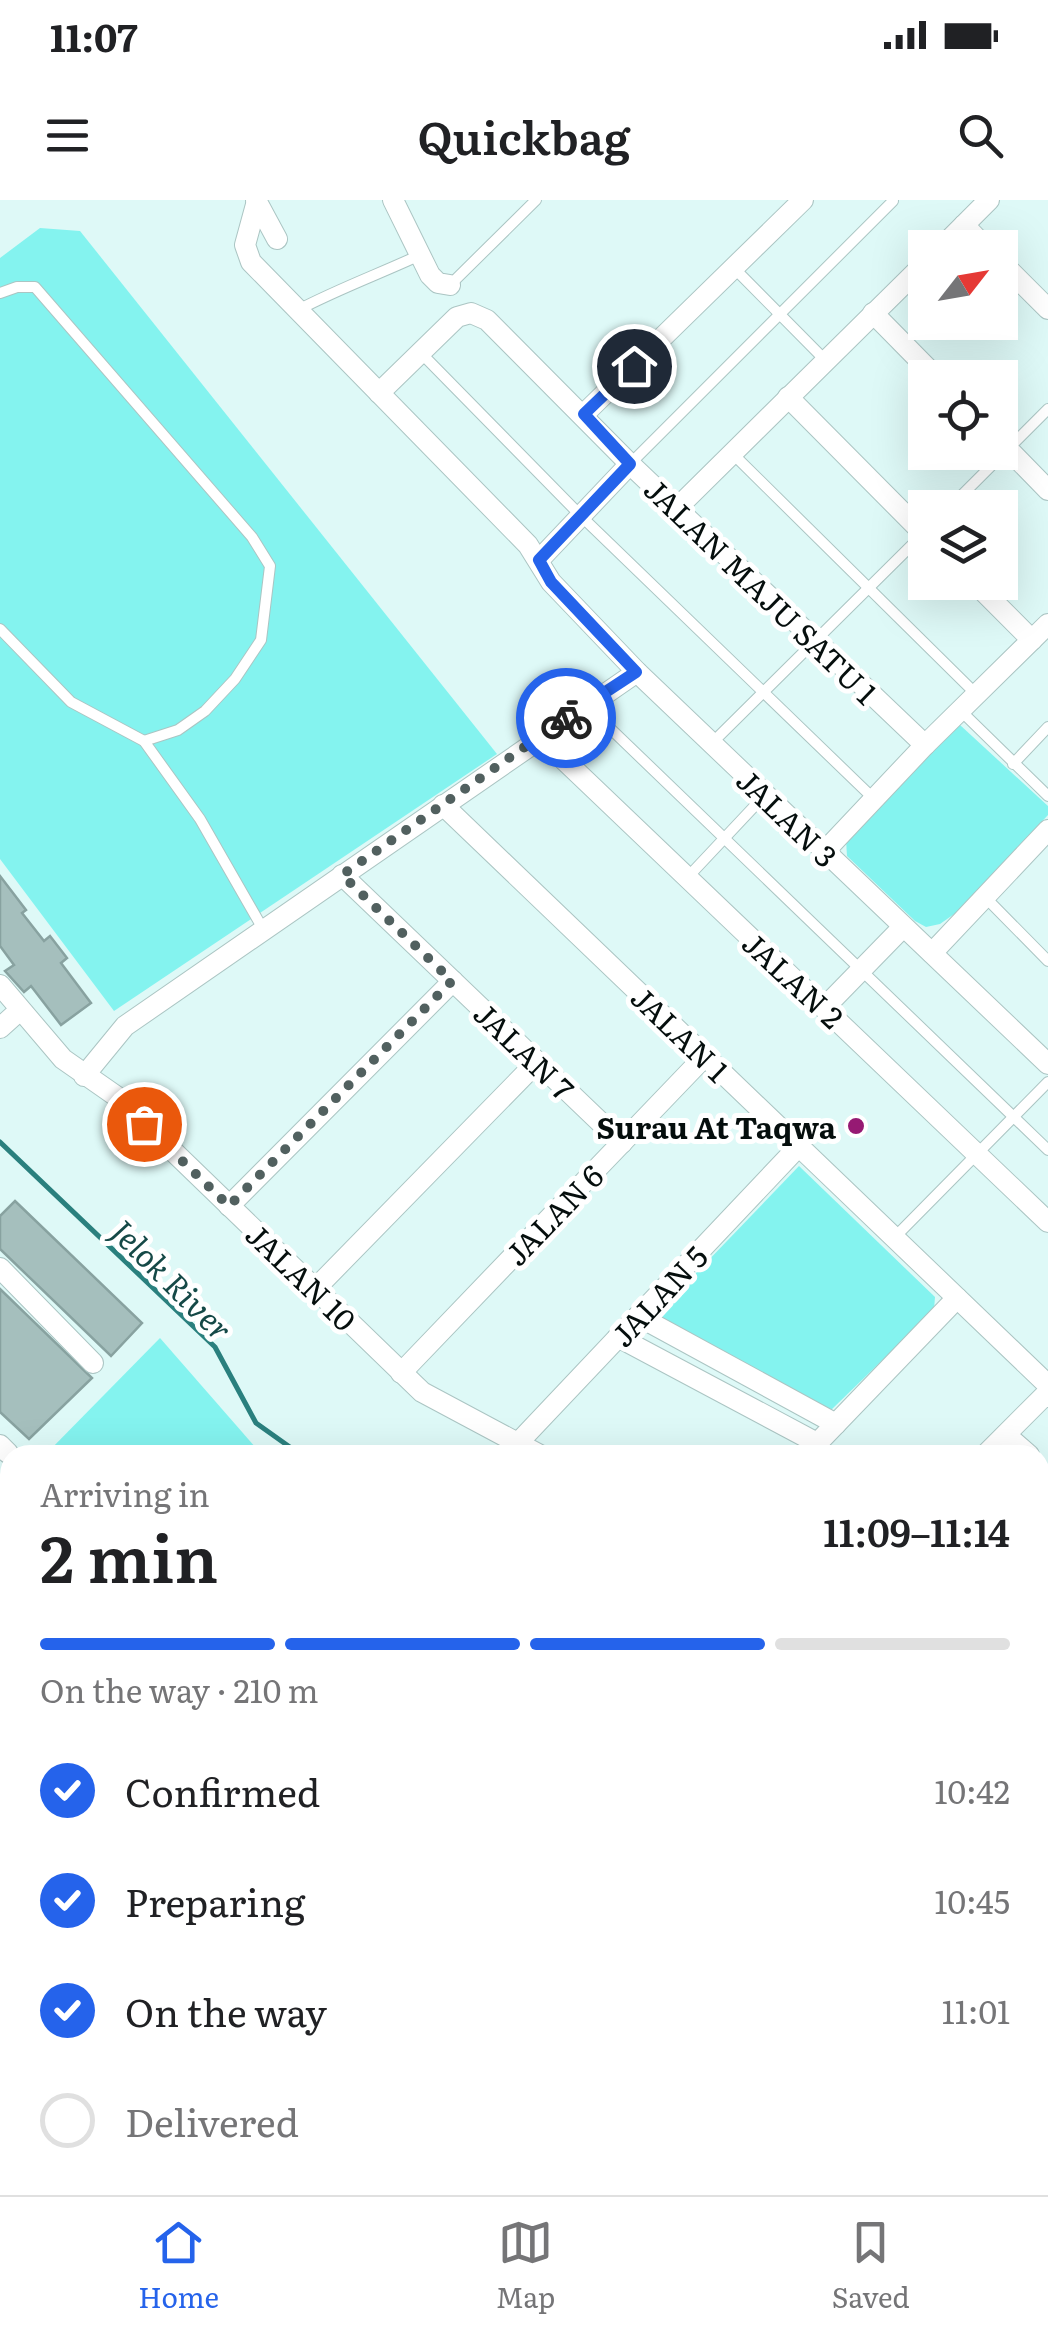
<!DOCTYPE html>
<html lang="en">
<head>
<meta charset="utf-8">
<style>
  body { margin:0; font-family:Literata,serif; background:#f6f6f6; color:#202124; height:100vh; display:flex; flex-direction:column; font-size:38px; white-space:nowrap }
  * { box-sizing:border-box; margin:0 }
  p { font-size:32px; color:#757577 }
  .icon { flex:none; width:55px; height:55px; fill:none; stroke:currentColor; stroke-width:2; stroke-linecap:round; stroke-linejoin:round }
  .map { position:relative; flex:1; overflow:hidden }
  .drawer { position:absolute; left:0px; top:1245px; width:1050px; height:750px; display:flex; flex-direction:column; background:#fff; border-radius:30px 30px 0 0; box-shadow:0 10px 40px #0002 }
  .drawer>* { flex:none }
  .needle { width:65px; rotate:59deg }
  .buttons { position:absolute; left:908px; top:30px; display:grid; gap:20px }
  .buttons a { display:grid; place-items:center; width:110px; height:110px; border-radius:0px; background:#fff; box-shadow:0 10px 40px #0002; font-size:50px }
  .pin { position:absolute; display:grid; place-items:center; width:85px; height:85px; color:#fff; margin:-42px; border:5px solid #fff; border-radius:50%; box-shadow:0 2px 10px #0007 }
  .courier { position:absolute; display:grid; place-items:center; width:100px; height:100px; margin:-50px; border:8px solid #2563eb; border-radius:50%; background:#fff; color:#222; box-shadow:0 2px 12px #0007 }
  .head em { font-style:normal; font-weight:600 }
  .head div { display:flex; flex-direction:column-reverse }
  .head { display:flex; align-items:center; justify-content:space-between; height:170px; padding:0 40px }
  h1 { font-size:65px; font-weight:600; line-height:75px }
  .bar { display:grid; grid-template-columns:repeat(4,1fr); gap:15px 10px; align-content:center; height:120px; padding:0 40px }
  .bar i { height:12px; border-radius:8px; background:#e0e0e0 }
  .bar .selected { background:#2563eb }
  .bar p { grid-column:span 4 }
  ol { padding:0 40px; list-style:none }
  li { display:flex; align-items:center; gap:30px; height:110px }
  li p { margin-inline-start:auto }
  li .icon { padding:10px; border-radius:50%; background:#2563eb; color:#fff; stroke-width:4 }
  li:last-child { color:#757577 }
  li i { width:55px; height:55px; border:5px solid #e0e0e0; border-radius:50% }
  .status { display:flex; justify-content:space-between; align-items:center; height:70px; padding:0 50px; background:#fff; direction:ltr }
  .status svg { height:28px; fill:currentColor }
  header { display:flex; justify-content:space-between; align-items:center; height:130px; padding:0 40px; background:#fff; font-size:45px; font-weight:600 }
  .tabs { display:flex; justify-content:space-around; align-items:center; height:140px; border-top:2px solid #e0e0e0; background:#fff; font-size:28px; color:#757577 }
  .tabs a { display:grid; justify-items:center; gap:5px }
  .tabs .selected { color:#2563eb }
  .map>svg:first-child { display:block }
  .green { fill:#84f3ef }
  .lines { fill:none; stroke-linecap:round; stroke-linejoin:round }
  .stream { stroke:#2a807e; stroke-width:5 }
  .building { fill:#a5bfbd; stroke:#88a2a0; stroke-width:2.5 }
  .service-casing { stroke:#abc5c3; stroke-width:12 }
  .minor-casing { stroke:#abc5c3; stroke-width:22 }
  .tertiary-casing { stroke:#abc5c3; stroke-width:25 }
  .service { stroke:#fff; stroke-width:10 }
  .minor { stroke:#fff; stroke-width:20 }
  .tertiary { stroke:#fff; stroke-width:22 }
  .done { stroke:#51605f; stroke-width:10; stroke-dasharray:0 18 }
  .route { stroke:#2563eb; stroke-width:12 }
  .poi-dot { fill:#961a73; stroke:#fff; stroke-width:4 }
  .labels { text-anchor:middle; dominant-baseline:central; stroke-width:10; stroke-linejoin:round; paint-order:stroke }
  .street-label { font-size:30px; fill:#050e0d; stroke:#fff }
  .poi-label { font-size:30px; font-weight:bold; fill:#050e0d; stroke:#fff; text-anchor:end }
  .water-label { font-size:32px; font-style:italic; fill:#154947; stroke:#fff }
</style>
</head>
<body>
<div class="status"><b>11:07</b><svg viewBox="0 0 49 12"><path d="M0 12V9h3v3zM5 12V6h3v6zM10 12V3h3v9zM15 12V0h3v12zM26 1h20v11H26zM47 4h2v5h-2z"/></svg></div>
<header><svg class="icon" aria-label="menu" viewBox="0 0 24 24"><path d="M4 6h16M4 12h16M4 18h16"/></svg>Quickbag<svg class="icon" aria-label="search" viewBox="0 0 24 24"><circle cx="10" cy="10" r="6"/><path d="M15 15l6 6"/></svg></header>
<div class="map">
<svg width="1048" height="1995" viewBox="0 0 1048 1995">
  <rect width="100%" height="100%" fill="#def9f7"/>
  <g class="green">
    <polygon points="40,28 80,31 497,554 114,811 0,659 0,58"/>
    <polygon points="960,525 1048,606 1048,615 957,712 940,724 926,727 915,721 847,656 846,639"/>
    <polygon points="799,966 935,1097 934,1110 829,1212 654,1117"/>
    <polygon points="160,1138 262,1255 45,1255"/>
  </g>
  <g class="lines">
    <g class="stream">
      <polyline points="0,942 215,1147 256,1223 301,1255"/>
      <polyline points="1040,1751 1048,1752"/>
    </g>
  </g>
  <g class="building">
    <polygon points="0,676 26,710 22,713 44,741 50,736 67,758 61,763 91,803 61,825 31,786 24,792 5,771 14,765 0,746"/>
    <polygon points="15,1001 142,1123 111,1156 0,1049 0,1016"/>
    <polygon points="0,1089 92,1178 29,1239 0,1212"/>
  </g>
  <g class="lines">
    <g class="service-casing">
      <g id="service">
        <polyline points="734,68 825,160"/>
        <polyline points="450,85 536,0"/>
        <polyline points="0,93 17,87 35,87 252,337 270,366 261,440 235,479 205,511 178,530 144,541"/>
        <path d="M298,110C338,89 379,74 420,55"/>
        <polyline points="420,152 581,316 874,599"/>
        <polyline points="732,253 976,494"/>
        <polyline points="630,264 893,1"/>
        <polyline points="949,308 1048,209"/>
        <polyline points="0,429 71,502 144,541 200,619 263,729"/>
        <polyline points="588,507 1048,950"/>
        <polyline points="961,511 1048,596"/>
        <polyline points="712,543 924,333"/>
        <polyline points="1013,564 1048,527"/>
        <polyline points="687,678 765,595"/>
        <polyline points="985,697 1048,761"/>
        <polyline points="895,1037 1048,882"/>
        <polyline points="1040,1613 1048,1615"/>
        <polyline points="1040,1716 1048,1717"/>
      </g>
    </g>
    <g class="minor-casing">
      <g id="minor">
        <polyline points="256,0 277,39"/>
        <polyline points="393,0 430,75 438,83 450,85"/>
        <polyline points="257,1 245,45 251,62 528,345 551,382 637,472 1048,864"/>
        <polyline points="964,25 986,48"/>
        <polyline points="941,48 989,0"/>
        <polyline points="1000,61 1048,109"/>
        <polyline points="873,113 937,178"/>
        <polyline points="379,193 457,117 471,113 487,120 630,264 925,545"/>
        <polyline points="788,197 925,335"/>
        <polyline points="584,214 803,0"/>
        <polyline points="1000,241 1048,290"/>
        <polyline points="677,308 925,63"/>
        <polyline points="539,360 630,264"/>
        <polyline points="974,382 1032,440"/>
        <polyline points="539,536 1048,1022"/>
        <polyline points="443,605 1048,1185"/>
        <polyline points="824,652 925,545 1048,424"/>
        <polyline points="342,675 622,943"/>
        <polyline points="932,753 1048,630"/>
        <polyline points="0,785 63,859 116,896 422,1192 540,1255"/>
        <polyline points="825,807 903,727"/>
        <polyline points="0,828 20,810"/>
        <polyline points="84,876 125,826 637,472"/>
        <polyline points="229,1006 453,781"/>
        <polyline points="0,1068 93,1163"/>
        <polyline points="315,1089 537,862"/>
        <polyline points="638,1116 836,1224"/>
        <polyline points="618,1137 817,1243"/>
        <polyline points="401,1173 705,856"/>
        <polyline points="1006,1235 1029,1255"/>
        <polyline points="518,1243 799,946"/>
        <polyline points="0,1245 8,1253"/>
        <polyline points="806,1255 957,1098"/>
        <polyline points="985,1255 1048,1192"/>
        <polyline points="1040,1414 1048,1415"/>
        <polyline points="0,1572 10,1582"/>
        <polyline points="0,1753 10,1763"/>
        <polyline points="0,1794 10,1779"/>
        <polyline points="0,1876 10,1883"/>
        <polyline points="0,1979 19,1995"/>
        <polyline points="121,1985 125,1995"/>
        <polyline points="758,1985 768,1995"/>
        <polyline points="308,1995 318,1985"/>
        <polyline points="541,1995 551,1985"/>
      </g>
    </g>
    <g class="tertiary-casing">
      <g id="tertiary">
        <polyline points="0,1385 10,1385"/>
        <polyline points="1040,1451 1048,1452"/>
        <polyline points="1040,1474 1048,1475"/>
      </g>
    </g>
    <use href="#service" class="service"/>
    <use href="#minor" class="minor"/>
    <use href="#tertiary" class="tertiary"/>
  </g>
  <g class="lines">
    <polyline class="done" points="144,924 229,1006 452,781 342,675 566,518"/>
    <polyline class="route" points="566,518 636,472 551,382 539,360 630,264 584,214 634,166"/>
  </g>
  <circle class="poi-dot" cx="856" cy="926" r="10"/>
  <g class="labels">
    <g class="street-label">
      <text transform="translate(762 390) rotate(44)">JALAN MAJU SATU 1</text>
      <text transform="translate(788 617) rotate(44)">JALAN 3</text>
      <text transform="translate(794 779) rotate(43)">JALAN 2</text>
      <text transform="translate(681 833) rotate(44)">JALAN 1</text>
      <text transform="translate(525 850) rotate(44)">JALAN 7</text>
      <text transform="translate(553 1014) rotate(-46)">JALAN 6</text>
      <text transform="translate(302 1076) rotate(44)">JALAN 10</text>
      <text transform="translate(658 1095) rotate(-47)">JALAN 5</text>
    </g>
    <g class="poi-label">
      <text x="836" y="926">Surau At Taqwa</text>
    </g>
    <g class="water-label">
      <text transform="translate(173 1079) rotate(45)">Jelok River</text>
    </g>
  </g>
</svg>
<div class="buttons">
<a><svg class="needle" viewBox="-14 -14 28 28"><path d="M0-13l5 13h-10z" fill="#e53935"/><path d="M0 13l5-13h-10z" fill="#757577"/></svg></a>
<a><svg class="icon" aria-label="locate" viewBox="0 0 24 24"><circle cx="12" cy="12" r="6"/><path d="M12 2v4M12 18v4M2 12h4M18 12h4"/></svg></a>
<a><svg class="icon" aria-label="layers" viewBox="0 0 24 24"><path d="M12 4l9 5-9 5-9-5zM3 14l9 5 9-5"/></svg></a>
</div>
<div class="pin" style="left:144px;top:924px;background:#ea580c"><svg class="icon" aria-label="bag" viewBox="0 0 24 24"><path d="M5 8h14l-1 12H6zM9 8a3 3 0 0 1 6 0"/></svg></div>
<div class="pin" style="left:634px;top:166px;background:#1f2937"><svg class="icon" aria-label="home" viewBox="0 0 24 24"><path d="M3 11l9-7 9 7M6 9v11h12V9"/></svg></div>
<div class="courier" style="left:566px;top:518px"><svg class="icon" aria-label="bike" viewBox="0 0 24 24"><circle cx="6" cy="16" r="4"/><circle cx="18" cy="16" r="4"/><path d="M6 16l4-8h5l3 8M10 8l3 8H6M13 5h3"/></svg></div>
<section class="drawer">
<div class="head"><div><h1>2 min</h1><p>Arriving in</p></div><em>11:09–11:14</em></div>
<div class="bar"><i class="selected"></i><i class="selected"></i><i class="selected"></i><i></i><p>On the way · 210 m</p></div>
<ol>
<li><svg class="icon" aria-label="check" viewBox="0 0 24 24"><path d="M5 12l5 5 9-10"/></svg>Confirmed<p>10:42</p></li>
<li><svg class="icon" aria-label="check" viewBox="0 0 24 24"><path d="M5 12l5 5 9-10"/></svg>Preparing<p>10:45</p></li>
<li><svg class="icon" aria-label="check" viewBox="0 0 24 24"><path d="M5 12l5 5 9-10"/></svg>On the way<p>11:01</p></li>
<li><i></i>Delivered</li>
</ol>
</section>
</div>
<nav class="tabs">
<a class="selected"><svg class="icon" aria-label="home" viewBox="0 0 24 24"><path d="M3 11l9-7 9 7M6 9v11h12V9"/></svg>Home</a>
<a><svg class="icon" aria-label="map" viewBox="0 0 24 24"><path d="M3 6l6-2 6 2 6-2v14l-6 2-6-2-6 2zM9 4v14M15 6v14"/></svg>Map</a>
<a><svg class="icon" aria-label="saved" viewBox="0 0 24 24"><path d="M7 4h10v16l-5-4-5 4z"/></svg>Saved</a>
</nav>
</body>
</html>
